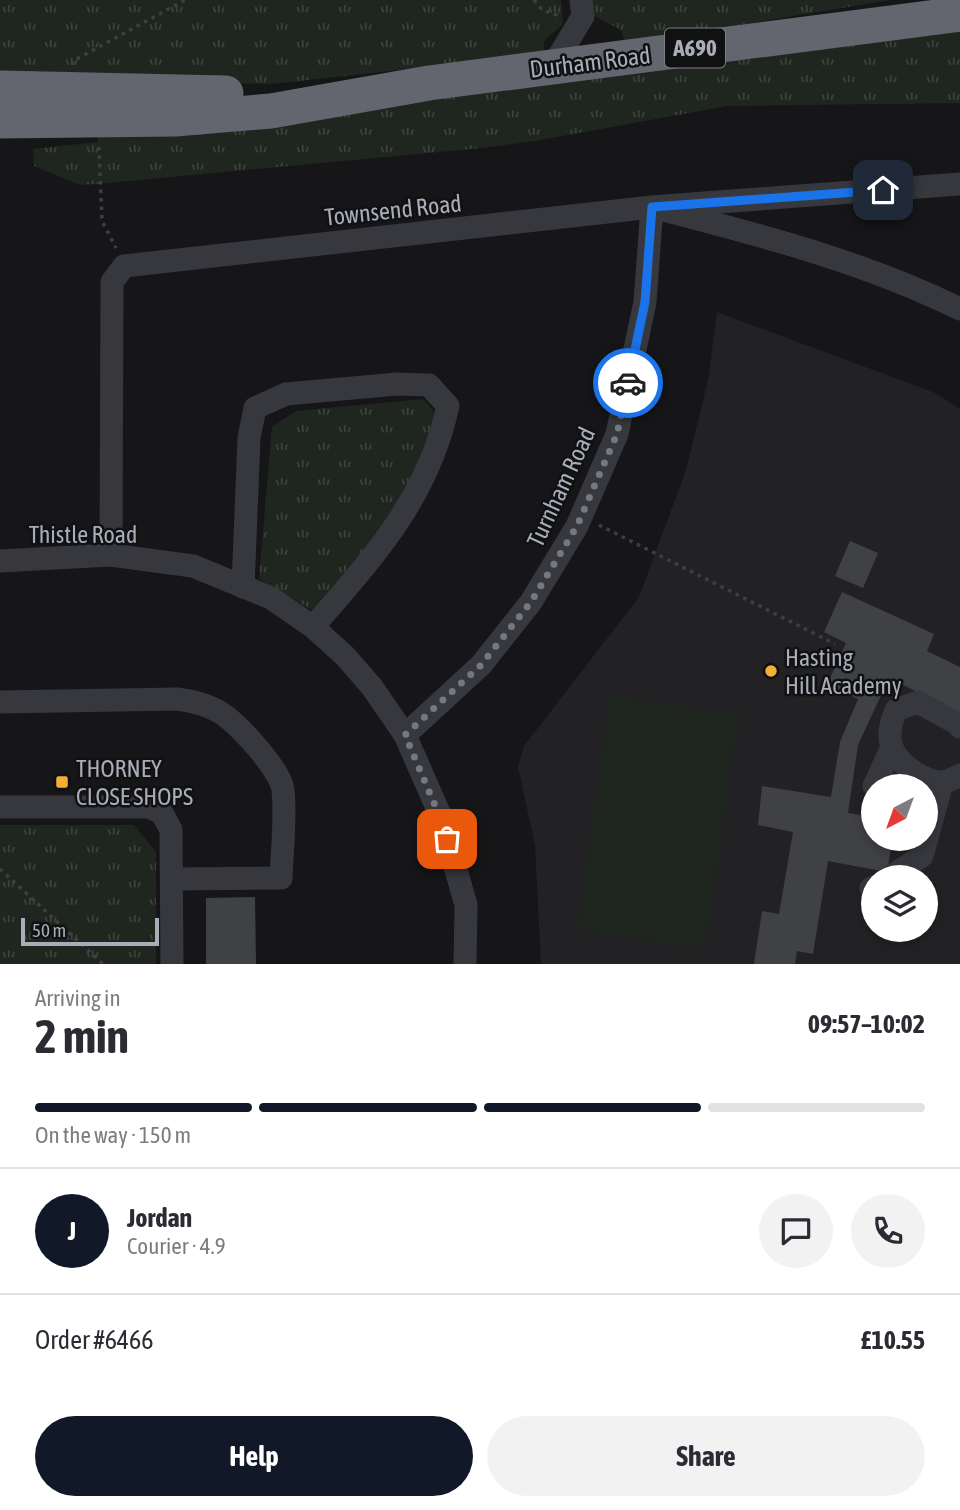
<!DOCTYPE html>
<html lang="en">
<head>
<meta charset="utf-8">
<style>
  body { margin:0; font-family:"Asap Condensed",sans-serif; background:#f2f2f3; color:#2b2b33; height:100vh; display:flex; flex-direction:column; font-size:26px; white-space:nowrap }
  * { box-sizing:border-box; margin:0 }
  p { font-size:23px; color:#7c7c81 }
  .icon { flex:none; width:38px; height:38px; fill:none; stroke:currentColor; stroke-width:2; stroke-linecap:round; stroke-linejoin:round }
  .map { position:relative; height:964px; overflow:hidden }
  .drawer { display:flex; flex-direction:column; background:#fff; flex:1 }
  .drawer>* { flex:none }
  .needle { width:46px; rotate:221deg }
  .controls { position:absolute; left:861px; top:774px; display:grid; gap:14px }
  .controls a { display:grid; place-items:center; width:77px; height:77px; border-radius:50%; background:#fff; box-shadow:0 4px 10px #0003; font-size:35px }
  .scale { position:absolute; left:21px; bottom:18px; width:138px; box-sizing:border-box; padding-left:7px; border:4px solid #a8adb8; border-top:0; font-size:19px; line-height:24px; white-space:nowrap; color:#a8adb8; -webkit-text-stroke:5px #111113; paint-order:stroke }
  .pin { position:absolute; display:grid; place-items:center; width:60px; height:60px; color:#fff; margin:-30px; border-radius:14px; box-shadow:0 4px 10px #0006 }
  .courier { position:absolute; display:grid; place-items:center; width:70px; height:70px; margin:-35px; border:5px solid #1a73e8; border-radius:50%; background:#fff; color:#222; box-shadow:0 2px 9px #0007 }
  .head em { font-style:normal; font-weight:700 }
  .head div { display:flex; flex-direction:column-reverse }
  .head { display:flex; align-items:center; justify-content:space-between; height:119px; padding:0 35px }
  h1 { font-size:46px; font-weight:700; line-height:52px }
  .bar { display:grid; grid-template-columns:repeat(4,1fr); gap:10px 7px; align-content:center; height:84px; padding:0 35px }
  .bar i { height:9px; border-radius:5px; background:#e1e1e2 }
  .bar .on { background:#111827 }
  .bar p { grid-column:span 4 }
  .line { display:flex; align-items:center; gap:18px; padding:0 35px; border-top:2px solid #e1e1e2 }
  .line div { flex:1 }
  .round { display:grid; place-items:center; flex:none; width:74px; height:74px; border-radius:37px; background:#f2f2f3 }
  .cta { display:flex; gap:14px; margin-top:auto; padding:14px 35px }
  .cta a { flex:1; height:80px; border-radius:42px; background:#111827; color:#fff; font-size:28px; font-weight:700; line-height:80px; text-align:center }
  .cta a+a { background:#f2f2f3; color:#2b2b33 }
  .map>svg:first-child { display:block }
  .built { fill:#222225; fill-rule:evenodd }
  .grass { fill:url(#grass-tufts) }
  .pitch { fill:#1e261f }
  .building { fill:#404145 }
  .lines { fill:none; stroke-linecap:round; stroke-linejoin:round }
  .path { stroke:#3d3f44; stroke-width:3.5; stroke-dasharray:3.5 5; stroke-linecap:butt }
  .minor { stroke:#37383d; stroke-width:23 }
  .highway { stroke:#63666e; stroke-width:35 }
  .done { stroke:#757880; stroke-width:7; stroke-dasharray:0 12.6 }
  .route { stroke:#1a73e8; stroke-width:9 }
  .poi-dot { fill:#f2b134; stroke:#111113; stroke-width:2.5 }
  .labels { text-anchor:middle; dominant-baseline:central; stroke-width:5; stroke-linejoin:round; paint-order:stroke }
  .shield { fill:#111113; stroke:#7b7e86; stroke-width:2 }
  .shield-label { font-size:23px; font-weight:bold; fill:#a8adb8 }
  .street-label { font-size:24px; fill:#a8adb8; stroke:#111113 }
  .poi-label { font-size:24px; fill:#a8adb8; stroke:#111113; text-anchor:start }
</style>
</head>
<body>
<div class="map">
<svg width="960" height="964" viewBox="0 0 960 964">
  <defs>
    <pattern id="grass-tufts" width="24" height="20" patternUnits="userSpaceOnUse" patternTransform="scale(1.75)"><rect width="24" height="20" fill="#1e261f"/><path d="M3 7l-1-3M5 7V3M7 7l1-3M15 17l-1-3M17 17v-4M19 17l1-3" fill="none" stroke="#3c433d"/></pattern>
  </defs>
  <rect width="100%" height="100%" fill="#161618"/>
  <path class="built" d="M717,312L933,392L960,409V964H541L535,846L518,767L524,746L639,597L686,470L708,380ZM873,786H926V838H873ZM873,877H926V929H873Z"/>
  <g class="grass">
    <polygon points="0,0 561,0 563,24 544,41 544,54 272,84 0,80"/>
    <polygon points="590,0 890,0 626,44 621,30 591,14"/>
    <polygon points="960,27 960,103 727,106 535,141 482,148 96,184 80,185 34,166 33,149 98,142 98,132"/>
    <polygon points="423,399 438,416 408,488 374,538 312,610 259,579 272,427 296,411"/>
    <polygon points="0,825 134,825 156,852 156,964 0,964"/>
  </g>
  <polygon class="pitch" points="610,696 738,714 705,948 577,930"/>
  <g class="building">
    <polygon points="850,541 878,553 863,588 835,576"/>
    <polygon points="842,592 934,634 927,651 960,667 960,713 889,678 858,745 848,813 873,817 873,838 918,838 916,847 892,843 887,872 828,861 813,954 797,951 795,964 754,964 762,911 779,914 793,832 758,825 762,786 831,797 840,742 858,699 827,685 846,643 824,632"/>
    <polygon points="255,897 256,964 206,964 206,898"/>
  </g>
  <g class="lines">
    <g class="path">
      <polyline points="534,0 542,10 560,16"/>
      <polyline points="73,65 73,61 185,0"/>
      <polyline points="99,147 102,221 116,248"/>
      <polyline points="599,525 835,644"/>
      <polyline points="0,869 103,964"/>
    </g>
    <g class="minor">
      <polyline points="553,66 583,16 581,0"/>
      <polyline points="111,555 112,282 124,266 652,207 960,184"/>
      <polyline points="0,561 111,555 193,566 271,598 313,627 345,656 372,687 405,735 441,817 466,905 465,964"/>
      <path d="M243,587L249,438L255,408L286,394L397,384L429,385L448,406C427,500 374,556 313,627"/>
      <path d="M0,702L177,699C192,701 205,704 218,711C237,722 281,770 283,790C286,819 282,850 281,878L172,879"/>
      <path d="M960,727L958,724L918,702L896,710C884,738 889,755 914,772C922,777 930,781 939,782C946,783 954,778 960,775"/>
      <path d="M405,735L481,665L531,602L577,526L617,434L645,302L652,207C756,234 863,261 960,309"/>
      <polyline points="874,786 891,749"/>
      <polyline points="0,807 148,807 162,813 171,830 172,964"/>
      <polyline points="890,877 922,856 942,783"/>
      <polyline points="871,888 873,887"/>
    </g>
    <g class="highway">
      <polyline points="0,88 226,93"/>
      <polyline points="0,121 175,119 271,111 429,83 960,14"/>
    </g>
  </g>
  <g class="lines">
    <polyline class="done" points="447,839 440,817 405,735 481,665 531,602 577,526 617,434 628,383"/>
    <polyline class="route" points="628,383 645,302 652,207 883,190"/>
  </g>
  <g class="poi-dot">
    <circle cx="771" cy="671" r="7"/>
    <rect x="55" y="775" width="14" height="14" rx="3.5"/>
  </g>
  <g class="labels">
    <rect class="shield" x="665" y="28.5" width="60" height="39" rx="5"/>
    <g class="shield-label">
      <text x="695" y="48">A690</text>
    </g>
    <g class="street-label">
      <text transform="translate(590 62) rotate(-7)">Durham Road</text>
      <text transform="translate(393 210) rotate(-6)">Townsend Road</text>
      <text transform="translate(561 487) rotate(-65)">Turnham Road</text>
      <text x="83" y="534">Thistle Road</text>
    </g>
    <g class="poi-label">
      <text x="785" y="657">Hasting<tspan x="785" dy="28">Hill Academy</tspan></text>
      <text x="76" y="768">THORNEY<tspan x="76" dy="28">CLOSE SHOPS</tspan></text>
    </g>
  </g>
</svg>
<div class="controls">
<a><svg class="needle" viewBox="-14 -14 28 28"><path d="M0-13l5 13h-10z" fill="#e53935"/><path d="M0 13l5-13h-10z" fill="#7c7c81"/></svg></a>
<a><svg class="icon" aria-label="layers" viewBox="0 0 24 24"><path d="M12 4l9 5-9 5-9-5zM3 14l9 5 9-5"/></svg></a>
</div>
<div class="scale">50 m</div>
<div class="pin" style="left:447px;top:839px;background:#ea580c"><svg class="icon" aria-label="bag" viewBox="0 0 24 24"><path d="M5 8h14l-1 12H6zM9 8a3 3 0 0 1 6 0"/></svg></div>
<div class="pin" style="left:883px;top:190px;background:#1f2937"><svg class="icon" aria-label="home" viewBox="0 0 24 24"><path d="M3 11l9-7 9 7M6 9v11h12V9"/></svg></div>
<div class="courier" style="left:628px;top:383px"><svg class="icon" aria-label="car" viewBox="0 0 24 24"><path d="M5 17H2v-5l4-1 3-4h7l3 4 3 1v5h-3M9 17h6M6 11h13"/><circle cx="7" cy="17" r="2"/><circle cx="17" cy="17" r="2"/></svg></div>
</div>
<section class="drawer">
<div class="head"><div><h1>2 min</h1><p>Arriving in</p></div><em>09:57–10:02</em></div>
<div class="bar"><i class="on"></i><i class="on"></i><i class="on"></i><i></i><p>On the way · 150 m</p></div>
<div class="line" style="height:126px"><b class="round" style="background:#111827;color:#fff">J</b><div><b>Jordan</b><p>Courier · 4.9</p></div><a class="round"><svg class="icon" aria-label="chat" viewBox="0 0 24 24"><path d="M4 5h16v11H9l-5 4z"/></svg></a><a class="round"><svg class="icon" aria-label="phone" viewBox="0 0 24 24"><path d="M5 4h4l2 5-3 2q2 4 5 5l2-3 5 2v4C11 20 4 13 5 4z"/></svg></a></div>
<div class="line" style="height:91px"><div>Order #6466</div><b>£10.55</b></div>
<div class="cta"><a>Help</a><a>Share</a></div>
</section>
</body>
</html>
